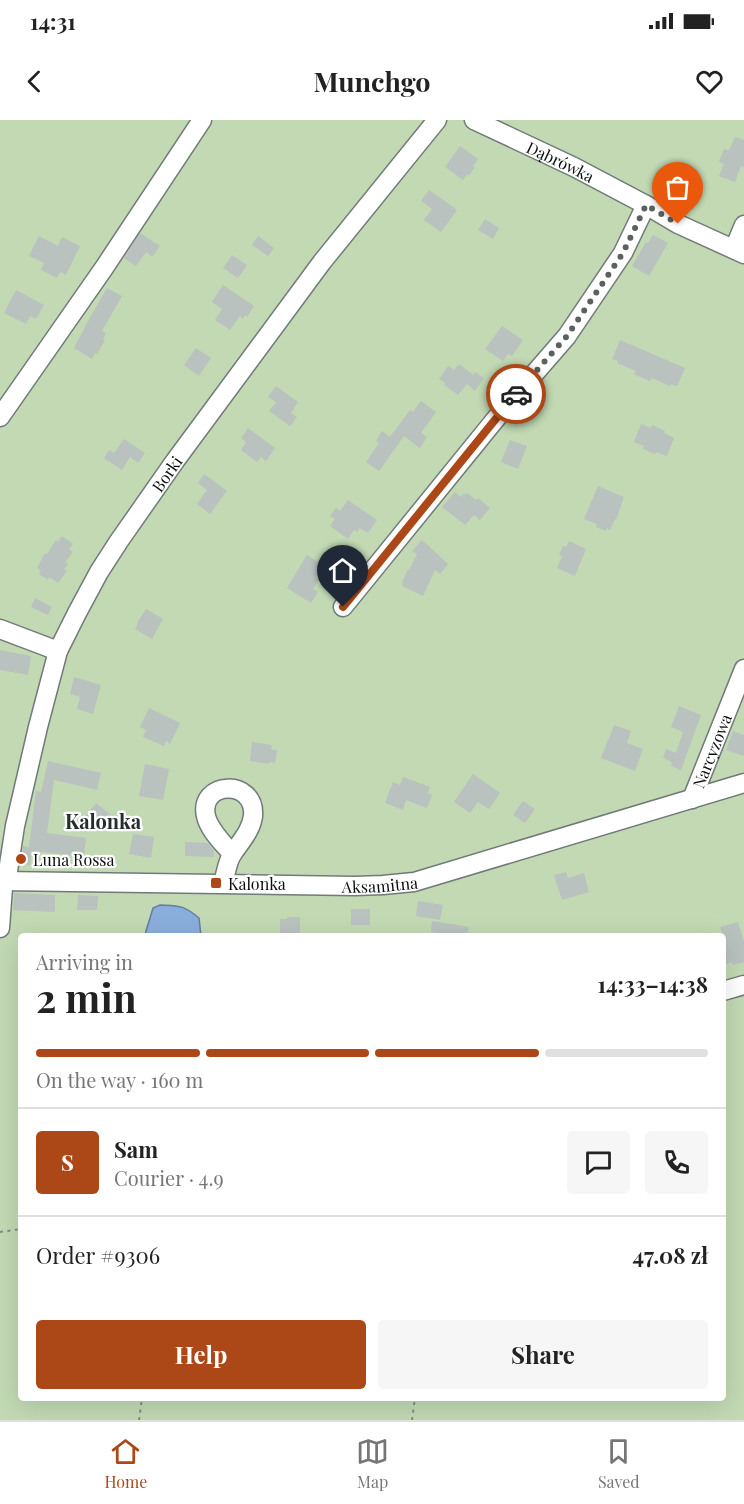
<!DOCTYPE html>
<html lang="en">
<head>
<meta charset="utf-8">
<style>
  body { margin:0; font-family:"Playfair Display",serif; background:#f6f6f6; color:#222; height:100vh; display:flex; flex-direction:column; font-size:22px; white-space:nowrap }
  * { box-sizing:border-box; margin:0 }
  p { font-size:20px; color:#767676 }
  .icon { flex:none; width:33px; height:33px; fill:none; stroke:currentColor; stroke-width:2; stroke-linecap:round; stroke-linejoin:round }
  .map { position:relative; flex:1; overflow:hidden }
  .details { position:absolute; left:18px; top:813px; width:708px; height:468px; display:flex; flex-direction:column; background:#fff; border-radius:6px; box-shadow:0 6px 24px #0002 }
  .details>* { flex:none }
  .pin { position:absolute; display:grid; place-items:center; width:51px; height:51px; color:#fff; margin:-62px -26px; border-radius:50% 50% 50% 0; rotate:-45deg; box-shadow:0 0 6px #0007 }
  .pin .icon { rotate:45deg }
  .courier { position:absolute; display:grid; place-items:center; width:60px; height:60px; margin:-30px; border:4px solid #ac4817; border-radius:50%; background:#fff; color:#222; box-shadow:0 2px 8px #0007 }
  .summary em { font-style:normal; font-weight:700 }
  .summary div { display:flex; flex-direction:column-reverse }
  .summary { display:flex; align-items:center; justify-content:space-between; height:102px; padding:0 18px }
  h1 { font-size:39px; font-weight:700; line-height:45px }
  .bar { display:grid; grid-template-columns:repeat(4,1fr); gap:9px 6px; align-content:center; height:72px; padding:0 18px }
  .bar i { height:8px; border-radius:4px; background:#e0e0e0 }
  .bar .selected { background:#ac4817 }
  .bar p { grid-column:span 4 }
  .line { display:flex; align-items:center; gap:15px; padding:0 18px; border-top:2px solid #e0e0e0 }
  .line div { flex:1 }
  .round { display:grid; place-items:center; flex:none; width:63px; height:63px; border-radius:6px; background:#f6f6f6 }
  .cta { display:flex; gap:12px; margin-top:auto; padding:12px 18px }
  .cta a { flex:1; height:69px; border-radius:6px; background:#ac4817; color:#fff; font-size:24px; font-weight:700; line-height:69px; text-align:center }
  .cta a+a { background:#f6f6f6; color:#222 }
  .status { display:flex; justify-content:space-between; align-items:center; height:42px; padding:0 30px; background:#fff; direction:ltr }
  .status svg { height:16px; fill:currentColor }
  header { display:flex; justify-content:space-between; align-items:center; height:78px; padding:0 18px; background:#fff; font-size:27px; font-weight:700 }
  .dock { display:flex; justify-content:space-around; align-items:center; height:84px; border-top:2px solid #e0e0e0; background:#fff; font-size:16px; color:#767676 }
  .dock a { display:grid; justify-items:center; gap:3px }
  .dock .selected { color:#ac4817 }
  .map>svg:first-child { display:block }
  .green { fill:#c2d9b4; fill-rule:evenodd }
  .water { fill:#8aaedb; stroke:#647e9e; stroke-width:1.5 }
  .building { fill:#b9c2be }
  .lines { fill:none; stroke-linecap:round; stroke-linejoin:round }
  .minor-casing { stroke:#707a79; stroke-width:21 }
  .path { stroke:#828988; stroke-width:2; stroke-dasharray:3 4.5; stroke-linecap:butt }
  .minor { stroke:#fff; stroke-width:18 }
  .done { stroke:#5b6160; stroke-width:6; stroke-dasharray:0 10.8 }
  .route { stroke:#ac4817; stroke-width:8 }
  .poi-dot { fill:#ac4817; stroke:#fff; stroke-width:2 }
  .labels { text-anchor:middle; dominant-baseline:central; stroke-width:4.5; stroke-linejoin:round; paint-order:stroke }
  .street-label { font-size:16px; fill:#0b0e0e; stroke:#fff }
  .poi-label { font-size:16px; fill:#0b0e0e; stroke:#fff; text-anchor:start }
  .quarter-label { font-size:20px; font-weight:bold; fill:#262e2d; stroke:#fff }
</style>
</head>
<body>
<div class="status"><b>14:31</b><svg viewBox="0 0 49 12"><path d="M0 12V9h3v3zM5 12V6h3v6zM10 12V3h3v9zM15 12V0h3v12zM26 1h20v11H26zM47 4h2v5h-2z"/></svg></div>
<header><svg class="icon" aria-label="back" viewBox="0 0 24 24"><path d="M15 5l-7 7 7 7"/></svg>Munchgo<svg class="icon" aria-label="heart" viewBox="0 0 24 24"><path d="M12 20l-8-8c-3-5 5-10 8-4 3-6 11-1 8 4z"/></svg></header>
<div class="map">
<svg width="744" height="1300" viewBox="0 0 744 1300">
  <rect width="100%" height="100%" fill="#effaf9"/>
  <path class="green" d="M0,0H744V1300H0ZM21,816H723V1278H21Z"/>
  <path class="water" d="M160,785C180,786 183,785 199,798L201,816H145L146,811L153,788Z"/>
  <g class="building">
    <polygon points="735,17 744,20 744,47 741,46 735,62 719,56 724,44 719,42 724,29 729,30"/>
    <polygon points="460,26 478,39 473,46 475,47 469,56 467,54 463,60 445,47"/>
    <polygon points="429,70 457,90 441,112 424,100 432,89 421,81"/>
    <polygon points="485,99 499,108 493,119 478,110"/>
    <polygon points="140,113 160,126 152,137 146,132 136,146 124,138"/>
    <polygon points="653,115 668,123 649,156 632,146 646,122 648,123"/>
    <polygon points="39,116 58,126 62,117 80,126 66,155 60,152 57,158 41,150 44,143 29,136"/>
    <polygon points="258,116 274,128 268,136 252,125"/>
    <polygon points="232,135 247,145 238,158 223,148"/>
    <polygon points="223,165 254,186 247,197 245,195 243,199 240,196 230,210 215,200 222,189 212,182"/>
    <polygon points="107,168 122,176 102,211 106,213 103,219 105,220 97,234 95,233 92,239 74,228 87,203"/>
    <polygon points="16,170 44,185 36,199 30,196 26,204 4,193"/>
    <polygon points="502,206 523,220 512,236 508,234 503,241 485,229"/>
    <polygon points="620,220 685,248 677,266 671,264 670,266 652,258 650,261 640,257 634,254 636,251 617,243 618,241 612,239"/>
    <polygon points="196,228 211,238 199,256 184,245"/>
    <polygon points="459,244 473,255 475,252 484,258 475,271 467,264 458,275 444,265 445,263 439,259 448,246 454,250"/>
    <polygon points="276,266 298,282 291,293 297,297 290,306 269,291 276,282 268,277"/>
    <polygon points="421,281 436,292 421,313 427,317 420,328 404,316 379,351 366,342 379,323 376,321 382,311 390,317 410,290 413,292"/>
    <polygon points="641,304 651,308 652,305 665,311 664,313 674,318 667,336 656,332 655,334 643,329 644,326 634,322"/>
    <polygon points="248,308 275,328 266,341 261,337 257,342 241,330 246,322 241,318"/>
    <polygon points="124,319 145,333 138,343 130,337 122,350 104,338 109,330 114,333"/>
    <polygon points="510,320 527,326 518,349 501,342"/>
    <polygon points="204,354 227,371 210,394 197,384 207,370 198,363"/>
    <polygon points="598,366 624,377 616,400 615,399 610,410 607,408 606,411 596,407 597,404 584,399"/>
    <polygon points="455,372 461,377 464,373 465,375 467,373 476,380 478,378 490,388 480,400 474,395 465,405 442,387"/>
    <polygon points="348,380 377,400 368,413 360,408 357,412 354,410 348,419 330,406 335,399 330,396 336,388 340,391"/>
    <polygon points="62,416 73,424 69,429 73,432 65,442 68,444 64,449 67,451 58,463 49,457 48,460 39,454 41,451 37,448 45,433 47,434 56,420 58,422"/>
    <polygon points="422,420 448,444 440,454 435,450 423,476 402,466 403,463 402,462 408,449 409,450 417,434 412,431"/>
    <polygon points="569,421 586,429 575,456 557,448 562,436 559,435 563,426 566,427"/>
    <polygon points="307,435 327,447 313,469 318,472 311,483 287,468"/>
    <polygon points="35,478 52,487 48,495 31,487"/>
    <polygon points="146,489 163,499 152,519 135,509 138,503 137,503"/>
    <polygon points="0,530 31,536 28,555 0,550"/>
    <polygon points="74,557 101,565 93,594 77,589 80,577 70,574"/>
    <polygon points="679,586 701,595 681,650 671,646 672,642 663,638 666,629 676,633 683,612 671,607"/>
    <polygon points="149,588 180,603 170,624 166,621 164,626 143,617 146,610 140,607"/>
    <polygon points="614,605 631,611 627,623 643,629 635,651 601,638"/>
    <polygon points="733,611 744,615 744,636 726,630"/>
    <polygon points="252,622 272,625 271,629 277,630 275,643 269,642 269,644 250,641"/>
    <polygon points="48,641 101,653 97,670 54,660 47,713 86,718 84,736 31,731 30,745 20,744 23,726 29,727 36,671 41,672"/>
    <polygon points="145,644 169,649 163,680 139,676"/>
    <polygon points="473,654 500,673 489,689 478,682 470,693 454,682"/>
    <polygon points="403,657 430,667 428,673 432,675 427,688 406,680 403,690 385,683 393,662 400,665"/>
    <polygon points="523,681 535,689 525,703 513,695"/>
    <polygon points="96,683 112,696 100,711 84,698"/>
    <polygon points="133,714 154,717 151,738 129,734"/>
    <polygon points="185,722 208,723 214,731 214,737 185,736"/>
    <polygon points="566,752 568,758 584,753 589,772 562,780 554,755"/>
    <polygon points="14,773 55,775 55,792 13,790"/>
    <polygon points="78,775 98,776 97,790 77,790"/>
    <polygon points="418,781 443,785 440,800 416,796"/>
    <rect x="351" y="789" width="19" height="16"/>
    <polygon points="287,797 300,797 300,816 280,816 280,799 287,799"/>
    <polygon points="432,801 469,807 467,816 455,816 431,812"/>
    <polygon points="738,802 744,821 744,842 733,845 732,842 723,845 723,826 726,825 720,807"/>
  </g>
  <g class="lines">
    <g class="minor-casing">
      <g id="minor">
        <path id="s1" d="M474,0L574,47L646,85L678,104L744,134"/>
        <polyline points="734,129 744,105"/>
        <polyline points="0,297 104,148 202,0"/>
        <polyline points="343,487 507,285 567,216 623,133 646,85"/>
        <polyline points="0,509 58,531"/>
        <path id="s2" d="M692,679L744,549"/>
        <path id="s3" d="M0,761L355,766L383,765L414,762L744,663"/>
        <path d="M223,763C226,754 227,741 233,733C241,721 251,711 253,696C256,658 198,661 206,696C209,710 223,723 232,734"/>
        <path id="s4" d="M0,808L3,767L8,751L15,706L38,607L58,531L77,493L99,452L119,421L175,341L322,142L437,0"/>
        <polyline points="723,871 744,865"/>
      </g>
    </g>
    <g class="path">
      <polyline points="0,1112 21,1109"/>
      <polyline points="139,1300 142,1278"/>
      <polyline points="412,1300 415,1278"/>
    </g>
    <use href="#minor" class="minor"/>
  </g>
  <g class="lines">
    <polyline class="done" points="516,274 567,216 623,133 646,85 678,104"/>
    <polyline class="route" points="343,487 516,274"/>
  </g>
  <g class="poi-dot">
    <circle cx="21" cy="739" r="6"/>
    <rect x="210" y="757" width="12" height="12" rx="3"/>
  </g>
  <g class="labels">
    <g class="street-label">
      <text stroke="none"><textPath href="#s1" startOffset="96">Dąbrówka</textPath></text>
      <text stroke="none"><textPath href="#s4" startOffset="492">Borki</textPath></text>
      <text stroke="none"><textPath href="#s2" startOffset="52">Narcyzowa</textPath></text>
      <text stroke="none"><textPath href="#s3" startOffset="380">Aksamitna</textPath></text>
    </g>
    <g class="poi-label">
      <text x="33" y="739">Luna Rossa</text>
      <text x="228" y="763">Kalonka</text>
    </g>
    <g class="quarter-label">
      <text x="103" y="700">Kalonka</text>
    </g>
  </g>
</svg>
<div class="pin" style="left:678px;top:104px;background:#ea580c"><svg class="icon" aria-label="bag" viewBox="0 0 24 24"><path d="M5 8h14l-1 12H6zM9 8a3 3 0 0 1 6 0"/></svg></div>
<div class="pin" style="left:343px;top:487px;background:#1f2937"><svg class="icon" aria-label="home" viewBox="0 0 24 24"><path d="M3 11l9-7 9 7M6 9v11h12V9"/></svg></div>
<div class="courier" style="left:516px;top:274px"><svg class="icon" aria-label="car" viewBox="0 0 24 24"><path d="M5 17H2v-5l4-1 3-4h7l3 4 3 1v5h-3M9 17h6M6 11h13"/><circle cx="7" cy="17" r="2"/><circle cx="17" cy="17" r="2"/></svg></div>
<section class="details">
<div class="summary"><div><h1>2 min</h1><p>Arriving in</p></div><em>14:33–14:38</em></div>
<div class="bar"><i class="selected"></i><i class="selected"></i><i class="selected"></i><i></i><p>On the way · 160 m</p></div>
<div class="line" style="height:108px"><b class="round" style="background:#ac4817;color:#fff">S</b><div><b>Sam</b><p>Courier · 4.9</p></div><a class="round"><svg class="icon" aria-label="chat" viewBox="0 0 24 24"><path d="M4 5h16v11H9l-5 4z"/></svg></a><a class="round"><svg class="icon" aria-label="phone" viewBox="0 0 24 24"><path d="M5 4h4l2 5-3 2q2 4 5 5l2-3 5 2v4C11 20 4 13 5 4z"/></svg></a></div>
<div class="line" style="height:78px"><div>Order #9306</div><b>47.08 zł</b></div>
<div class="cta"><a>Help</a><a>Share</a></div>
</section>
</div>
<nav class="dock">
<a class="selected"><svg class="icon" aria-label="home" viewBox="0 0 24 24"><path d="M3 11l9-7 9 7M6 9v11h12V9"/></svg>Home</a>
<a><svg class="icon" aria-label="map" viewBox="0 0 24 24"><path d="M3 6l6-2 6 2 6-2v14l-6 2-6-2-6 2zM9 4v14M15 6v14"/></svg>Map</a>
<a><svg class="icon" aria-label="saved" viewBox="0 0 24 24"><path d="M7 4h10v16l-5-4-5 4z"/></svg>Saved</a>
</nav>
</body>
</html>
